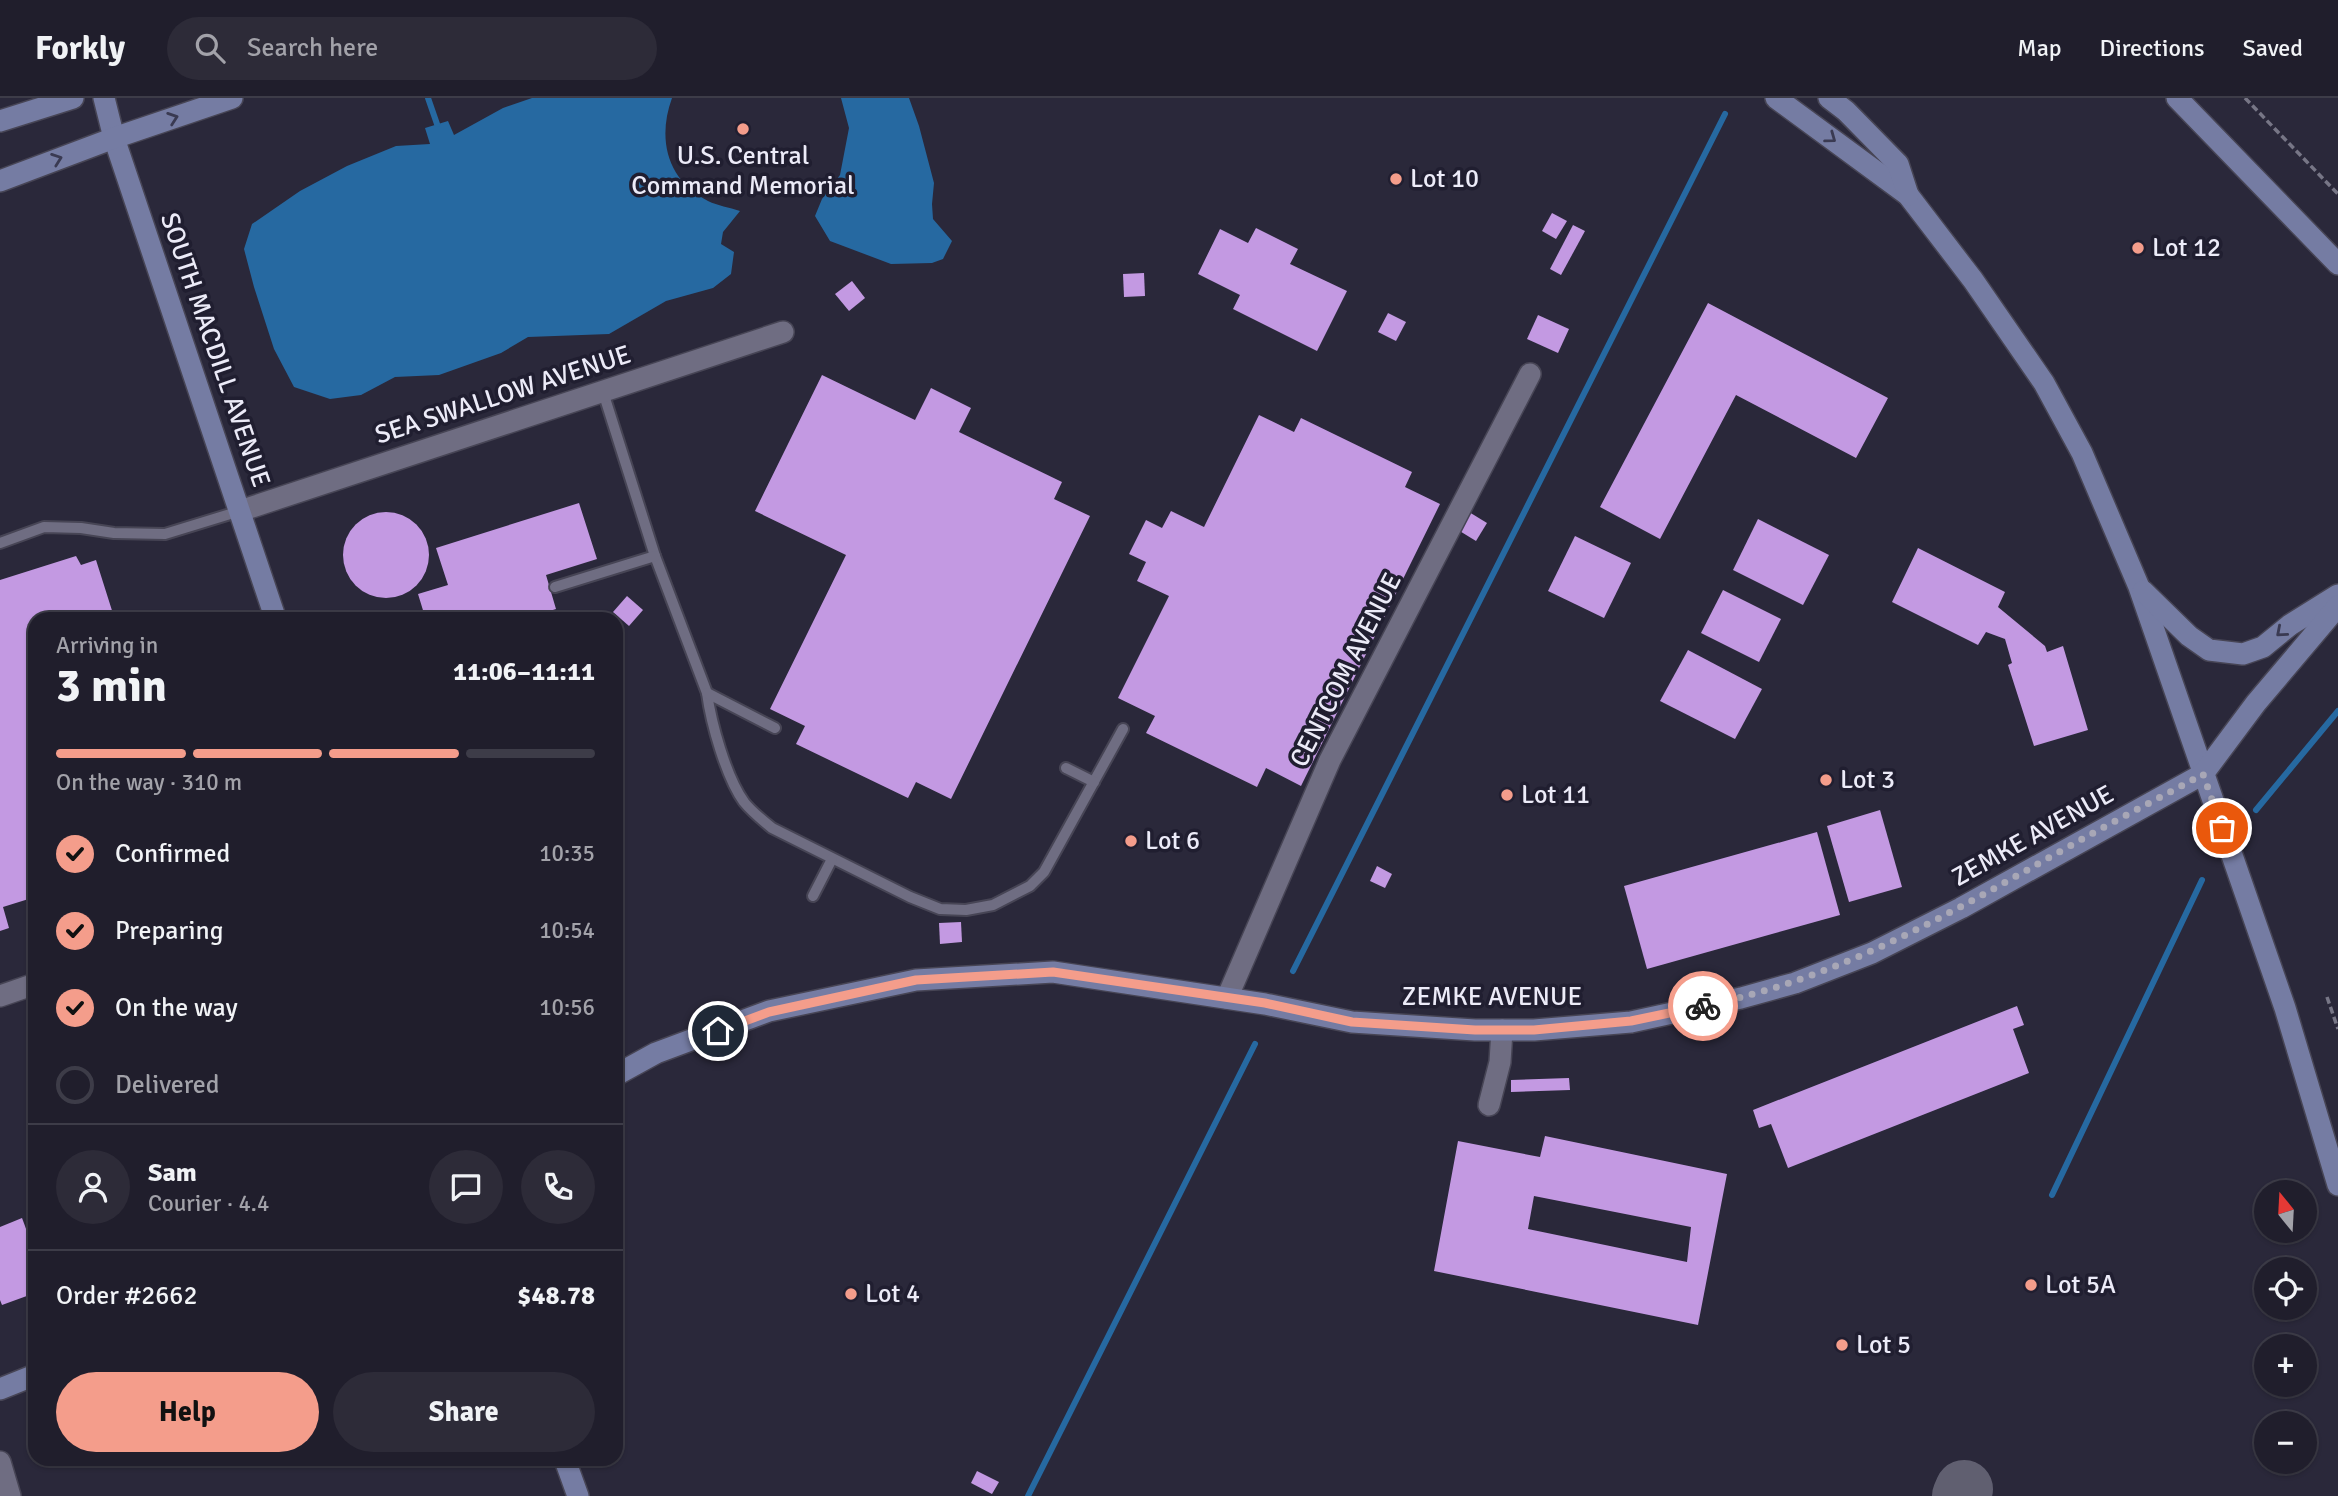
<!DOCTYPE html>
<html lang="en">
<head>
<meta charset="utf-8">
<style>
  body { margin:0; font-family:Signika,sans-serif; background:#2d2b38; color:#f1f3f6; height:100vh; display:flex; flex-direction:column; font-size:26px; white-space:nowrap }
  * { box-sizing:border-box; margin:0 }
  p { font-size:23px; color:#a2a2a9 }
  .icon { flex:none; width:38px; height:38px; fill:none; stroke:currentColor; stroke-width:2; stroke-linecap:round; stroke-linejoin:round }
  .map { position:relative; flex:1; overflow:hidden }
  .sheet { position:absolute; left:28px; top:514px; width:595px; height:854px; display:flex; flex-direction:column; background:#201e2c; border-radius:21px; box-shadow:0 2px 5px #0004,0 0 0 2px #3d3c48 }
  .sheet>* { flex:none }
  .needle { width:46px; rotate:342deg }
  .controls { position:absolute; left:2254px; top:1082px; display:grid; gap:14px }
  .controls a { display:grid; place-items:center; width:63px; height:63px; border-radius:50%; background:#201e2c; box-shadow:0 2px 5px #0004,0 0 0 2px #3d3c48; font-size:35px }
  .pin { position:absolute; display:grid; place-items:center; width:60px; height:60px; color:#fff; margin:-30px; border:4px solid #fff; border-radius:50%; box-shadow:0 2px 7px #0007 }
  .courier { position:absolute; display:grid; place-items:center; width:70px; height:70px; margin:-35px; border:5px solid #f49d8b; border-radius:50%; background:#fff; color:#222; box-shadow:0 2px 9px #0007 }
  .summary em { font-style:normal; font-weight:700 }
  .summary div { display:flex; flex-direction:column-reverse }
  .summary { display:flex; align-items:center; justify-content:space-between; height:119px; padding:0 28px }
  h1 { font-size:46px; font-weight:700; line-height:52px }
  .bar { display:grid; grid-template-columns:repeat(4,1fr); gap:10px 7px; align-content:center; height:84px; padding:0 28px }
  .bar i { height:9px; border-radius:5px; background:#3d3c48 }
  .bar .active { background:#f49d8b }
  .bar p { grid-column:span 4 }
  .line { display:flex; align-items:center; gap:18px; padding:0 28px; border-top:2px solid #3d3c48 }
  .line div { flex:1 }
  .round { display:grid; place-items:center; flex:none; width:74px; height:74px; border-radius:37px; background:#2d2b38 }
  ol { padding:0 28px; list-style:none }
  li { display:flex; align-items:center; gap:21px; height:77px }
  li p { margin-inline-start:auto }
  li .icon { padding:7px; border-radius:50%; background:#f49d8b; color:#111; stroke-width:4 }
  li:last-child { color:#a2a2a9 }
  li i { width:38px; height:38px; border:4px solid #3d3c48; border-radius:50% }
  .action { display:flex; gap:14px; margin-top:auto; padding:14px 28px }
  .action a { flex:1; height:80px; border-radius:42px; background:#f49d8b; color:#111; font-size:28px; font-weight:700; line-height:80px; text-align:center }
  .action a+a { background:#2d2b38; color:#f1f3f6 }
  header { display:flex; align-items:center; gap:42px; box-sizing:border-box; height:98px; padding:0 35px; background:#201e2c; border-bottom:2px solid #3d3c48 }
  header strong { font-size:33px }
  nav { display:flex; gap:38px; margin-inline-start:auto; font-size:24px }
  .search { width:490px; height:63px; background:#2d2b38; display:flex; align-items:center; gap:18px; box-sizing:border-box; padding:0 24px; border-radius:38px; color:#a2a2a9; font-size:26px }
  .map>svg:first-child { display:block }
  .water { fill:#2669a1 }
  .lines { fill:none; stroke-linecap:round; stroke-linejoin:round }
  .stream { stroke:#2669a1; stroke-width:6 }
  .taxiway { stroke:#605f70; stroke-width:58 }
  .building { fill:#c399e2; fill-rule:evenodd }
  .lane-casing { stroke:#474555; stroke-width:14 }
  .street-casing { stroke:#474555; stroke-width:24 }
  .secondary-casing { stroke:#474555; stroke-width:24 }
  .path { stroke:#777686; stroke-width:3.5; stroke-dasharray:7 3.5; stroke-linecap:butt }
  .lane { stroke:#6f6d82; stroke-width:10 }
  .street { stroke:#6f6d82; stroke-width:21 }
  .secondary { stroke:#757ca3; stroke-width:21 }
  .oneway { stroke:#3a3a52 }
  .done { stroke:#a8a7b6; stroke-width:7; stroke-dasharray:0 12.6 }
  .route { stroke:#f49d8b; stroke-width:9 }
  .poi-dot { fill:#f49d8b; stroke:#201e30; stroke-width:2.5 }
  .labels { text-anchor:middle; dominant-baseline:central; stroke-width:7; stroke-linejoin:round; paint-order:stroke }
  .poi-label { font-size:26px; fill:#ecebf8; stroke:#201e30; text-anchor:start }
  .street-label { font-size:26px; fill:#ecebf8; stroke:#201e30 }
</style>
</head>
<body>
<header>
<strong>Forkly</strong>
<div class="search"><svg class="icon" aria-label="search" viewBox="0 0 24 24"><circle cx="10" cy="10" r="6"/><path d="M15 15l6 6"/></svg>Search here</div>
<nav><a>Map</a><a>Directions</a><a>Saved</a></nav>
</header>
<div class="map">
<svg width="2338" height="1398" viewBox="0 0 2338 1398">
  <rect width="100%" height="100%" fill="#2a283a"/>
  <g class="water">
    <path d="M532,0H672C657,41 667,83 708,103C718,108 729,109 740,113L723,134L721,146L734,154L731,176L713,190L666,203L609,236L528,239L501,255L439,277L395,279L361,297L330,301L294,289L274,251L254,189L244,151L252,126L300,93L347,68L396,48L430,46L425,30L448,23L454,37L503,10Z"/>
    <polygon points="841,0 909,0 919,28 934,85 932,106 933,121 952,143 943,161 932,165 891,166 830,143 815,118 822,101 840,77 849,30"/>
  </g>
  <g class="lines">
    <g class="stream">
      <polyline points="428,0 437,26"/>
      <polyline points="2256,712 2338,613"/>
      <polyline points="1293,873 1725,16"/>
      <polyline points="2052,1097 2202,782"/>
      <polyline points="1028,1398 1255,946"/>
    </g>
    <polyline class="taxiway" points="1961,1398 1964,1391"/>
  </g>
  <g class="building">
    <polygon points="1552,115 1567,123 1556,141 1542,133"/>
    <polygon points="1573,127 1585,133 1561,177 1550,171"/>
    <polygon points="1256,130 1298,151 1290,166 1347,193 1317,253 1233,211 1240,197 1198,176 1220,131 1248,145"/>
    <polygon points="1144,175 1145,198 1124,199 1123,176"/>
    <polygon points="852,183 865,200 849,213 835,196"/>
    <polygon points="1708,205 1888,300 1856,360 1736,297 1660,441 1600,409"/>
    <polygon points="1388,215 1406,224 1396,243 1378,234"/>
    <polygon points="1538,217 1569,231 1558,255 1527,241"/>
    <polygon points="822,277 915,322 931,290 971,310 959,334 1062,384 1054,401 1090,418 951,701 916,684 908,700 796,646 805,628 770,611 846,457 755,413"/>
    <polygon points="1259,317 1294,334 1301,320 1412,374 1405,389 1440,406 1301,688 1266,670 1257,689 1146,635 1155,618 1118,600 1169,498 1137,483 1146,464 1129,456 1146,422 1162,430 1171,413 1204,429"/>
    <polygon points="579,405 597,461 546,477 556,511 521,522 426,522 418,496 448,487 436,450"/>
    <polygon points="1469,414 1487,425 1476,443 1458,432"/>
    <circle cx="386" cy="457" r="43"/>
    <polygon points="1758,421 1829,457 1803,507 1733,472"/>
    <polygon points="1575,438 1631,465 1604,520 1548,493"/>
    <polygon points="1918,450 2005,494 1998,509 2045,548 2047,554 2063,548 2088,632 2034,648 2008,567 2012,565 2005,541 1986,534 1978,547 1892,504"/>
    <polygon points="76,458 81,467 96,462 115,522 35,522 35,799 3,809 9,830 0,833 0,482"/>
    <polygon points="1723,492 1781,521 1759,564 1701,535"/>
    <polygon points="627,498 643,512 629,528 613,514"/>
    <polygon points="1688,552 1762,591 1735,641 1660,603"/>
    <polygon points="1880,712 1902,789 1849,804 1827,728"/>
    <polygon points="1817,734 1840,817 1647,871 1624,788"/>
    <polygon points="1377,768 1392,776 1385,790 1370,783"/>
    <polygon points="961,824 962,844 940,846 939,825"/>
    <polygon points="2017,908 2024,927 2013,931 2029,975 1788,1070 1771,1026 1759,1030 1753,1012"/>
    <polygon points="1569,980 1570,992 1511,994 1511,982"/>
    <path d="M1545,1038L1727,1076L1698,1227L1434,1173L1458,1043L1540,1059ZM1534,1098L1691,1129L1687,1164L1528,1131Z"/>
    <polygon points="22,1120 35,1155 35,1195 2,1207 0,1202 0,1129"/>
    <polygon points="977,1373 999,1384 992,1396 971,1385"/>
  </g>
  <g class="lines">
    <g class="lane-casing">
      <g id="lane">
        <path d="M603,294L655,458L707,595C711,625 726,679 744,704C752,714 762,722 772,730L910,799L940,811L966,812L993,807L1030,788L1044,774L1123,631"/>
        <polyline points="0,445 44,429 81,430 114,435 165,436 240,413"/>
        <polyline points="555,489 655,458"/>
        <polyline points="707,595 775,630"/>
        <polyline points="1066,670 1094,684"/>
        <polyline points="813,798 832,761"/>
      </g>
    </g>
    <g class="street-casing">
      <g id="street">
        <polyline points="240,413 783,234"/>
        <polyline points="0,898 35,886"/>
        <polyline points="1227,900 1330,662 1530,276"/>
        <polyline points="1489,1007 1500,964 1502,932"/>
        <polyline points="0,1364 10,1398"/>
      </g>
    </g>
    <g class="secondary-casing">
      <g id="secondary">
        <polyline points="104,0 114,40 276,522"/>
        <polyline points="1776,0 1908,97 1973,182 2044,285 2082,355 2139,489 2285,910 2338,1087"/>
        <polyline points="1829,0 1846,13 1898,66 1908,97"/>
        <polyline points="2177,0 2338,166"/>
        <polyline points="0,23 73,0"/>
        <polyline points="0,83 114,40 232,0"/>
        <polyline points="2143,493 2189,538 2209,552 2243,556 2263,549 2290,527 2338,497"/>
        <polyline points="616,977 656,955 769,913 916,882 1053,874 1265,906 1352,924 1475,932 1534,932 1631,924 1741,900 1795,885 1872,855 1961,810 2203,676 2256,605 2338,508"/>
        <polyline points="0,1291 35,1277"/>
        <polyline points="565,1362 578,1398"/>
      </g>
    </g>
    <g class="path">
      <polyline points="2245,0 2338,96"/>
      <polyline points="2327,899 2338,931"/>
    </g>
    <use href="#lane" class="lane"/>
    <use href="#street" class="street"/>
    <use href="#secondary" class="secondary"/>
  </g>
  <defs><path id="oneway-chevron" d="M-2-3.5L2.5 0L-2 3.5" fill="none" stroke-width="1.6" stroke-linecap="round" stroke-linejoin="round" transform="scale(1.75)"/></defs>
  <g class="oneway">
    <use href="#oneway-chevron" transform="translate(173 20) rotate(-19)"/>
    <use href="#oneway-chevron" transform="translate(1831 40) rotate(36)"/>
    <use href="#oneway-chevron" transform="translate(57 61) rotate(-20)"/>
    <use href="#oneway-chevron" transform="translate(2281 534) rotate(139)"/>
  </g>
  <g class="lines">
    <path class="done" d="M1703,908C1841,880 1947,817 2068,749C2112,724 2158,701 2203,676L2222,730"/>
    <polyline class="route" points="718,933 769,914 916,882 1053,874 1265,905 1352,924 1475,932 1534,932 1631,923 1703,908"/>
  </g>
  <g class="poi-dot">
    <circle cx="743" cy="31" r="7"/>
    <circle cx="1396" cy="81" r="7"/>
    <circle cx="2138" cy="150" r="7"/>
    <circle cx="1826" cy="682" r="7"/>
    <circle cx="1507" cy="697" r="7"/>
    <circle cx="1131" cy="743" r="7"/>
    <circle cx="2031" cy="1187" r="7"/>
    <circle cx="851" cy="1196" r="7"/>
    <circle cx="1842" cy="1247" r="7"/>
  </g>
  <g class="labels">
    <g class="poi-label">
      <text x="743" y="58" text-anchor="middle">U.S. Central<tspan x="743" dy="30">Command Memorial</tspan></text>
      <text x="1410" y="81">Lot 10</text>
      <text x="2152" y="150">Lot 12</text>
      <text x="1840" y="682">Lot 3</text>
      <text x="1521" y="697">Lot 11</text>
      <text x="1145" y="743">Lot 6</text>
      <text x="2045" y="1187">Lot 5A</text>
      <text x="865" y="1196">Lot 4</text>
      <text x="1856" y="1247">Lot 5</text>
    </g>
    <g class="street-label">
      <text transform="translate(215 252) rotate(71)">SOUTH MACDILL AVENUE</text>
      <text transform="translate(503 297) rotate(-18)">SEA SWALLOW AVENUE</text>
      <text transform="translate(1346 572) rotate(-63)">CENTCOM AVENUE</text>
      <text transform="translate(2033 738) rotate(-29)">ZEMKE AVENUE</text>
      <text x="1492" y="899">ZEMKE AVENUE</text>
    </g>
  </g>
</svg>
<div class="controls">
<a><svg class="needle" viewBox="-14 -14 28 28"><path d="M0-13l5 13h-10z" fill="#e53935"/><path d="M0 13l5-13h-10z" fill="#a2a2a9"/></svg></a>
<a><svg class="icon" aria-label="locate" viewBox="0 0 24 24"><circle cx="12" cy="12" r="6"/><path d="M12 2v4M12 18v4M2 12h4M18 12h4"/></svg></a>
<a>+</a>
<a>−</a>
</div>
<div class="pin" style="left:2222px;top:730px;background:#ea580c"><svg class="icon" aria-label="bag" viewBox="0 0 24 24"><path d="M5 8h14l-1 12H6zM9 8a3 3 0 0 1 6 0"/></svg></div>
<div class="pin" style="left:718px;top:933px;background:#1f2937"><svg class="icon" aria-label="home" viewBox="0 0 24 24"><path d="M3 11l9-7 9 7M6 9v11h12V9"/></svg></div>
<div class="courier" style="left:1703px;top:908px"><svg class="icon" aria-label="bike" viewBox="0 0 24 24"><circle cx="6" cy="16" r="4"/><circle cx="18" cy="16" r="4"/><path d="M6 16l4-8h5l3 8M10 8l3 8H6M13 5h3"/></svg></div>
<section class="sheet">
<div class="summary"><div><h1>3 min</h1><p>Arriving in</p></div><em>11:06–11:11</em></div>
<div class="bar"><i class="active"></i><i class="active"></i><i class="active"></i><i></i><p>On the way · 310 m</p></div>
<ol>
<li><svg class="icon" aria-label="check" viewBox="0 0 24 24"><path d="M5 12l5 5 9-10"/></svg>Confirmed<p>10:35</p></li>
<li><svg class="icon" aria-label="check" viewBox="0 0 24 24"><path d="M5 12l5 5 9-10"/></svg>Preparing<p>10:54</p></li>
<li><svg class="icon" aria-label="check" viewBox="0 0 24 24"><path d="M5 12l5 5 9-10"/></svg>On the way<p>10:56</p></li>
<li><i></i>Delivered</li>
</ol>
<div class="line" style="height:126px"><a class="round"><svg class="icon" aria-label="person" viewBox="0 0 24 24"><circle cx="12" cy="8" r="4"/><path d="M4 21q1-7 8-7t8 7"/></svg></a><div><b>Sam</b><p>Courier · 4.4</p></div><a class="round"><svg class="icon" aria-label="chat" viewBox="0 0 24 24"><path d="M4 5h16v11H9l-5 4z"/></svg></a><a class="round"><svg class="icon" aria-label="phone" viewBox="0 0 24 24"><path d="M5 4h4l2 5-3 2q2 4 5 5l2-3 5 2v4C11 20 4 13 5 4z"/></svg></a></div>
<div class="line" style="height:91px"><div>Order #2662</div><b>$48.78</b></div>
<div class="action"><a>Help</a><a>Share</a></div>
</section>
</div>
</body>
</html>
